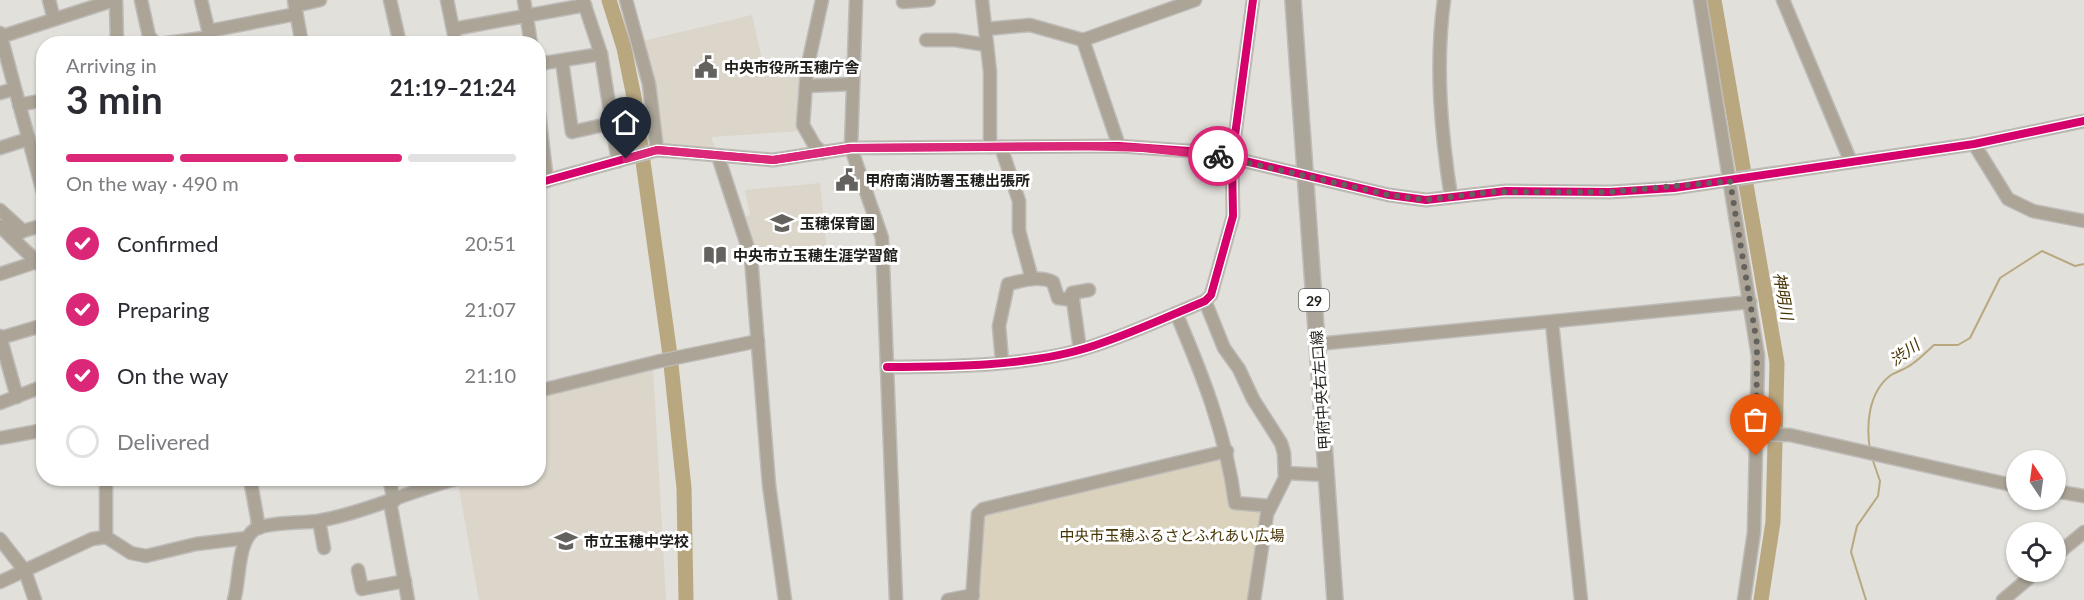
<!DOCTYPE html>
<html lang="en">
<head>
<meta charset="utf-8">
<style>
  body { margin:0; font-family:Lato,"Noto Sans JP",sans-serif; background:#f2f2f3; color:#2b2b33; height:100vh; display:flex; flex-direction:column; font-size:22px; white-space:nowrap }
  * { box-sizing:border-box; margin:0 }
  p { font-size:20px; color:#7c7c81 }
  .icon { flex:none; width:33px; height:33px; fill:none; stroke:currentColor; stroke-width:2; stroke-linecap:round; stroke-linejoin:round }
  .map { position:relative; flex:1; overflow:hidden }
  .side { position:absolute; left:36px; top:36px; width:510px; height:450px; display:flex; flex-direction:column; background:#fff; border-radius:24px; box-shadow:0 2px 4px #0004 }
  .side>* { flex:none }
  .needle { width:39px; rotate:347deg }
  .controls { position:absolute; left:2006px; top:450px; display:grid; gap:12px }
  .controls a { display:grid; place-items:center; width:60px; height:60px; border-radius:50%; background:#fff; box-shadow:0 2px 4px #0004; font-size:30px }
  .pin { position:absolute; display:grid; place-items:center; width:51px; height:51px; color:#fff; margin:-62px -26px; border-radius:50% 50% 50% 0; rotate:-45deg; box-shadow:0 0 6px #0007 }
  .pin .icon { rotate:45deg }
  .courier { position:absolute; display:grid; place-items:center; width:60px; height:60px; margin:-30px; border:4px solid #db2777; border-radius:50%; background:#fff; color:#222; box-shadow:0 2px 8px #0007 }
  .overview em { font-style:normal; font-weight:700 }
  .overview div { display:flex; flex-direction:column-reverse }
  .overview { display:flex; align-items:center; justify-content:space-between; height:102px; padding:0 30px }
  h1 { font-size:39px; font-weight:700; line-height:45px }
  .bar { display:grid; grid-template-columns:repeat(4,1fr); gap:9px 6px; align-content:center; height:72px; padding:0 30px }
  .bar i { height:8px; border-radius:4px; background:#e1e1e2 }
  .bar .selected { background:#db2777 }
  .bar p { grid-column:span 4 }
  ol { padding:0 30px; list-style:none }
  li { display:flex; align-items:center; gap:18px; height:66px }
  li p { margin-inline-start:auto }
  li .icon { padding:6px; border-radius:50%; background:#db2777; color:#fff; stroke-width:4 }
  li:last-child { color:#7c7c81 }
  li i { width:33px; height:33px; border:3px solid #e1e1e2; border-radius:50% }
  .map>svg:first-child { display:block }
  .built { fill:#dbd5ca }
  .green { fill:#dbd2bd }
  .water { fill:#b9a780 }
  .lines { fill:none; stroke-linecap:round; stroke-linejoin:round }
  .stream { stroke:#b9a780; stroke-width:2 }
  .river { stroke:#b9a780; stroke-width:15 }
  .minor-casing { stroke:#bebcb9; stroke-width:15 }
  .major-casing { stroke:#bebcb9; stroke-width:18 }
  .minor { stroke:#aba497; stroke-width:12 }
  .major { stroke:#aca69a; stroke-width:15 }
  .cycleway-casing { stroke:#fff; stroke-width:11 }
  .cycleway { stroke:#d6006c; stroke-width:8 }
  .done { stroke:#63625e; stroke-width:6; stroke-dasharray:0 10.8 }
  .route { stroke:#db2777; stroke-width:8 }
  .labels { text-anchor:middle; dominant-baseline:central; stroke-width:6; stroke-linejoin:round; paint-order:stroke }
  .shield { fill:#fff; stroke:#62625f; stroke-width:1.5 }
  .shield-label { font-size:14px; font-weight:bold; fill:#1f1e1b }
  .poi-label { font-size:15px; font-weight:bold; fill:#1f1e1b; stroke:#fff; text-anchor:start }
  .street-label { font-size:15px; fill:#1f1e1b; stroke:#fff }
  .park-label { font-size:15px; fill:#473507; stroke:#fff }
  .water-label { font-size:16px; font-style:italic; fill:#443203; stroke:#fff }
</style>
</head>
<body>
<div class="map">
<svg width="2084" height="600" viewBox="0 0 2084 600">
  <rect width="100%" height="100%" fill="#e2e0db"/>
  <g class="built">
    <polygon points="752,15 764,69 775,65 778,78 807,75 801,131 711,137 718,156 657,150 643,41"/>
    <polygon points="820,183 828,262 788,258 751,261 738,218 750,215 745,190"/>
    <polygon points="653,367 666,600 479,600 458,483 466,479 538,478 539,394"/>
  </g>
  <polygon class="green" points="1221,456 1232,507 1262,511 1249,600 976,600 982,515"/>
  <polygon class="water" points="1758,575 1772,575 1768,600 1754,600"/>
  <g class="lines">
    <g class="stream">
      <polyline points="22,239 44,259"/>
      <path d="M1870,450C1866,425 1868,392 1891,375C1898,371 1906,369 1912,364C1920,359 1927,351 1934,345H1958L1970,338L2000,278L2042,251L2075,266L2084,264"/>
      <polyline points="240,478 245,487 250,510"/>
      <polyline points="251,524 251,515"/>
      <polyline points="1866,600 1851,552 1857,526 1878,496 1880,481 1872,458"/>
    </g>
    <g class="river">
      <polyline points="609,0 624,48 634,97 670,355 684,488 686,600"/>
      <polyline points="1714,0 1777,363 1773,522 1761,600"/>
    </g>
    <g class="minor-casing">
      <g id="minor">
        <polyline points="49,0 54,19"/>
        <polyline points="116,0 117,44"/>
        <polyline points="141,0 149,36 156,44"/>
        <polyline points="294,0 302,44"/>
        <polyline points="390,0 400,44"/>
        <polyline points="447,0 456,44"/>
        <polyline points="524,0 531,44"/>
        <polyline points="583,0 601,54 618,161"/>
        <polyline points="626,0 649,84 657,150"/>
        <polyline points="822,0 807,69 803,125 815,146 823,153"/>
        <polyline points="856,0 851,148 882,238 896,600"/>
        <polyline points="982,0 990,72 990,147"/>
        <path d="M1444,0C1435,66 1441,132 1451,197"/>
        <polyline points="1700,0 1758,356 1754,532 1744,600"/>
        <polyline points="1783,0 1851,162"/>
        <polyline points="903,2 929,0"/>
        <polyline points="295,6 320,0"/>
        <polyline points="454,29 585,5"/>
        <polyline points="986,29 1030,25 1083,40 1119,146"/>
        <polyline points="209,31 296,14"/>
        <polyline points="0,33 44,196"/>
        <polyline points="0,37 114,0"/>
        <polyline points="926,40 955,40 987,45"/>
        <polyline points="1083,40 1195,0"/>
        <polyline points="160,44 210,37 201,0"/>
        <polyline points="562,61 572,132 612,123"/>
        <polyline points="538,64 601,54"/>
        <polyline points="806,86 852,84"/>
        <polyline points="0,93 14,89"/>
        <polyline points="19,105 44,100"/>
        <polyline points="538,106 547,181"/>
        <polyline points="1974,144 2008,199 2033,211 2084,221"/>
        <polyline points="1001,147 1019,201 1019,231 1032,279"/>
        <polyline points="0,148 28,139"/>
        <polyline points="718,156 751,257 769,485 785,600"/>
        <polyline points="538,183 657,150 773,160 851,148 1119,146 1189,151 1232,158 1389,195 1426,200 1506,191 1610,192 1674,188 1974,144 2084,121"/>
        <polyline points="0,210 23,231"/>
        <polyline points="0,226 44,269"/>
        <polyline points="12,238 23,231 44,225"/>
        <polyline points="0,274 36,262"/>
        <polyline points="1205,301 1224,348 1239,369 1253,399 1281,443 1284,453 1285,478 1267,514 1254,600"/>
        <path d="M1176,313C1203,376 1226,434 1235,503L1270,506"/>
        <polyline points="1552,323 1581,600"/>
        <polyline points="0,336 17,397"/>
        <polyline points="0,338 44,325"/>
        <polyline points="1317,344 1750,302"/>
        <polyline points="1080,350 1072,293 1089,290"/>
        <path d="M1002,361L999,326L1008,284C1022,281 1039,275 1053,282L1058,298L1073,300"/>
        <path d="M887,367C951,367 1033,366 1093,346C1130,334 1169,316 1205,301L1211,295L1233,216L1232,158L1253,0"/>
        <polyline points="538,391 660,361 758,341"/>
        <polyline points="0,403 44,386"/>
        <polyline points="1757,434 1790,435 2016,486"/>
        <polyline points="0,438 44,430"/>
        <polyline points="1285,473 1326,475"/>
        <polyline points="250,478 259,528"/>
        <polyline points="389,478 394,501"/>
        <polyline points="2055,491 2084,496"/>
        <polyline points="390,502 408,600"/>
        <polyline points="319,521 324,548"/>
        <polyline points="106,537 106,478"/>
        <polyline points="0,539 25,571 35,600"/>
        <polyline points="2055,556 2084,532"/>
        <polyline points="358,570 362,589 405,581"/>
        <polyline points="0,582 92,539 106,537 131,553 146,556 196,544 247,538"/>
        <path d="M234,600C240,580 237,543 254,530C265,522 303,523 318,521C367,512 412,490 460,478"/>
        <polyline points="948,600 973,595"/>
        <polyline points="972,600 978,514 983,509 1227,451"/>
        <polyline points="2003,600 2036,572"/>
      </g>
    </g>
    <g class="major-casing">
      <polyline id="major" points="1293,0 1335,600"/>
    </g>
    <use href="#minor" class="minor"/>
    <use href="#major" class="major"/>
    <g class="cycleway-casing">
      <g id="cycleway">
        <polyline points="538,183 657,150 773,160 851,148 1119,146 1189,151 1232,158 1389,195 1426,200 1506,191 1610,192 1674,188 1974,144 2084,121"/>
        <path d="M887,367C951,367 1033,366 1093,346C1130,334 1169,316 1205,301L1211,295L1233,216L1232,158L1253,0"/>
      </g>
    </g>
    <use href="#cycleway" class="cycleway"/>
  </g>
  <g class="lines">
    <polyline class="done" points="1218,156 1389,195 1426,200 1491,192 1610,192 1730,181 1757,344 1756,456"/>
    <polyline class="route" points="626,159 657,150 773,160 851,148 1082,146 1143,148 1218,156"/>
  </g>
  <defs>
    <g id="civic-bare" transform="scale(1.8)"><path d="M-.6-6.5H3V-4.5H.6V-3L4-1V1h2V6H-6V1h2V-1L-.6-3ZM-1.2 2.5V6h2.4V2.5Z" fill="#63625e" stroke="#fff" stroke-width="2.5" paint-order="stroke"/></g>
    <g id="school-bare" transform="scale(1.8)"><path d="M0-5L7-2L0 1L-7-2ZM-4 1L0 2.5L4 1V4Q0 6-4 4Z" fill="#63625e" stroke="#fff" stroke-width="2.5" paint-order="stroke"/></g>
    <g id="library-bare" transform="scale(1.8)"><path d="M-6-4Q-3-5.5-.7-3.5V5Q-3 3-6 4ZM6-4Q3-5.5 .7-3.5V5Q3 3 6 4Z" fill="#63625e" stroke="#fff" stroke-width="2.5" paint-order="stroke"/></g>
  </defs>
  <g fill-rule="evenodd">
    <use href="#civic-bare" x="706" y="67"/>
    <use href="#civic-bare" x="847" y="180"/>
    <use href="#school-bare" x="782" y="223"/>
    <use href="#library-bare" x="715" y="255"/>
    <use href="#school-bare" x="566" y="541"/>
  </g>
  <g class="labels">
    <rect class="shield" x="1299" y="289" width="30" height="22" rx="4.5"/>
    <g class="shield-label">
      <text x="1314" y="300">29</text>
    </g>
    <g class="poi-label">
      <text x="724" y="67">中央市役所玉穂庁舎</text>
      <text x="865" y="180">甲府南消防署玉穂出張所</text>
      <text x="800" y="223">玉穂保育園</text>
      <text x="733" y="255">中央市立玉穂生涯学習館</text>
      <text x="584" y="541">市立玉穂中学校</text>
    </g>
    <g class="street-label">
      <text transform="translate(1320 390) rotate(-94)">甲府中央右左口線</text>
    </g>
    <g class="park-label">
      <text x="1172" y="535">中央市玉穂ふるさとふれあい広場</text>
    </g>
    <g class="water-label">
      <text transform="translate(1784 296) rotate(80)">神明川</text>
      <text transform="translate(1904 352) rotate(-35)">渋川</text>
    </g>
  </g>
</svg>
<div class="controls">
<a><svg class="needle" viewBox="-14 -14 28 28"><path d="M0-13l5 13h-10z" fill="#e53935"/><path d="M0 13l5-13h-10z" fill="#7c7c81"/></svg></a>
<a><svg class="icon" aria-label="locate" viewBox="0 0 24 24"><circle cx="12" cy="12" r="6"/><path d="M12 2v4M12 18v4M2 12h4M18 12h4"/></svg></a>
</div>
<div class="pin" style="left:1756px;top:456px;background:#ea580c"><svg class="icon" aria-label="bag" viewBox="0 0 24 24"><path d="M5 8h14l-1 12H6zM9 8a3 3 0 0 1 6 0"/></svg></div>
<div class="pin" style="left:626px;top:159px;background:#1f2937"><svg class="icon" aria-label="home" viewBox="0 0 24 24"><path d="M3 11l9-7 9 7M6 9v11h12V9"/></svg></div>
<div class="courier" style="left:1218px;top:156px"><svg class="icon" aria-label="bike" viewBox="0 0 24 24"><circle cx="6" cy="16" r="4"/><circle cx="18" cy="16" r="4"/><path d="M6 16l4-8h5l3 8M10 8l3 8H6M13 5h3"/></svg></div>
<section class="side">
<div class="overview"><div><h1>3 min</h1><p>Arriving in</p></div><em>21:19–21:24</em></div>
<div class="bar"><i class="selected"></i><i class="selected"></i><i class="selected"></i><i></i><p>On the way · 490 m</p></div>
<ol>
<li><svg class="icon" aria-label="check" viewBox="0 0 24 24"><path d="M5 12l5 5 9-10"/></svg>Confirmed<p>20:51</p></li>
<li><svg class="icon" aria-label="check" viewBox="0 0 24 24"><path d="M5 12l5 5 9-10"/></svg>Preparing<p>21:07</p></li>
<li><svg class="icon" aria-label="check" viewBox="0 0 24 24"><path d="M5 12l5 5 9-10"/></svg>On the way<p>21:10</p></li>
<li><i></i>Delivered</li>
</ol>
</section>
</div>
</body>
</html>
